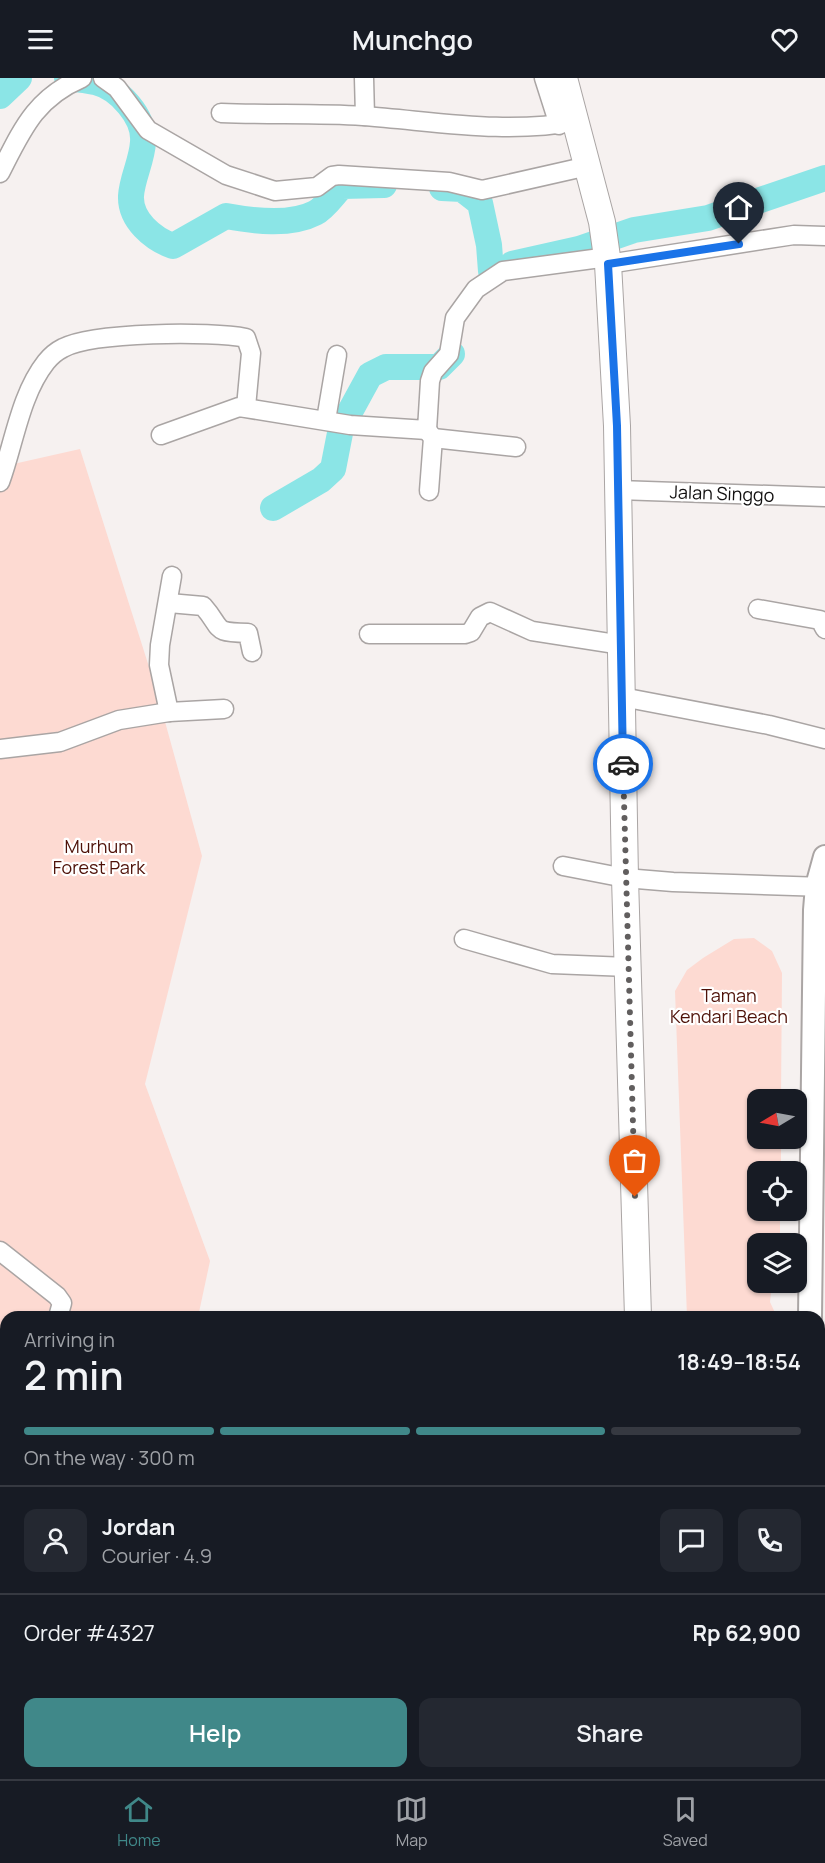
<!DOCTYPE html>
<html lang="en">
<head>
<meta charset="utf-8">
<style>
  body { margin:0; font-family:Manrope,sans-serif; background:#242831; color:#f1f3f6; height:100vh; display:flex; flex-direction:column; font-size:22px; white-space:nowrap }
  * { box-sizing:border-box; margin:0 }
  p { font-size:20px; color:#9ea1a6 }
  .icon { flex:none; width:33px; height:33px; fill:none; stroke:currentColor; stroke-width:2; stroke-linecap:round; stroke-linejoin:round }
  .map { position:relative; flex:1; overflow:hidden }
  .sheet { position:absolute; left:0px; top:1233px; width:825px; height:468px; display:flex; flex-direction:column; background:#171b24; border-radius:18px 18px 0 0; box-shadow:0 2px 4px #0004 }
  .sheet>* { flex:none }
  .needle { width:39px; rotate:260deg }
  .controls { position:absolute; left:747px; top:1011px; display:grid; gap:12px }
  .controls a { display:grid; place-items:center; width:60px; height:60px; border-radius:12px; background:#171b24; box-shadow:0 2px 4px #0004; font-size:30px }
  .pin { position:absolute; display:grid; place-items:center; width:51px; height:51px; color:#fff; margin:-62px -26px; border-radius:50% 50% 50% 0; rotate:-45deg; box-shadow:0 0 6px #0007 }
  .pin .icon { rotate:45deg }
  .courier { position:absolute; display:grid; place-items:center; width:60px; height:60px; margin:-30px; border:4px solid #1a73e8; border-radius:50%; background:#fff; color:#222; box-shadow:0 2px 8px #0007 }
  .summary em { font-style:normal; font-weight:600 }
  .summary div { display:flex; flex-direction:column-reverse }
  .summary { display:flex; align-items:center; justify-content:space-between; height:102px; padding:0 24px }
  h1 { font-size:39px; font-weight:600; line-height:45px }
  .bar { display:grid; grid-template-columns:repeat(4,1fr); gap:9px 6px; align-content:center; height:72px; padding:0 24px }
  .bar i { height:8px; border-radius:4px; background:#363941 }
  .bar .selected { background:#408889 }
  .bar p { grid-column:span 4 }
  .line { display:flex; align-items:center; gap:15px; padding:0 24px; border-top:2px solid #363941 }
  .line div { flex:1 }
  .round { display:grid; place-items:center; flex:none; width:63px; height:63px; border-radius:12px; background:#242831 }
  .button { display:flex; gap:12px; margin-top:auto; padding:12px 24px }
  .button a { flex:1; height:69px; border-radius:12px; background:#408889; color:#fff; font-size:24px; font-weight:600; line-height:69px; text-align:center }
  .button a+a { background:#242831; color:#f1f3f6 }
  header { display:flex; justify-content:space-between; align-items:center; height:78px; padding:0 24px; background:#171b24; font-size:27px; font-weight:600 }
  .tab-bar { display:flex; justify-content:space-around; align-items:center; height:84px; border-top:2px solid #363941; background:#171b24; font-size:16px; color:#9ea1a6 }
  .tab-bar a { display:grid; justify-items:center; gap:3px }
  .tab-bar .selected { color:#408889 }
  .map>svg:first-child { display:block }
  .green { fill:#fddad2 }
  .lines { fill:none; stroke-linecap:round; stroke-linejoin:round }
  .river { stroke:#8be5e6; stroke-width:26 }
  .minor-casing { stroke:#aaa5a4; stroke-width:21 }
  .major-casing { stroke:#aaa5a4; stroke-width:26 }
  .highway-casing { stroke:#aaa5a4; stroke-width:28 }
  .minor { stroke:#fff; stroke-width:18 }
  .major { stroke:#fff; stroke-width:22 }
  .highway { stroke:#fff; stroke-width:26 }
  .done { stroke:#615e5e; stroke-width:6; stroke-dasharray:0 10.8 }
  .route { stroke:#1a73e8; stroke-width:8 }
  .labels { text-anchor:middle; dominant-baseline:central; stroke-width:4.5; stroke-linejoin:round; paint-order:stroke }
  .street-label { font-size:18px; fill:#110f0f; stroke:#fff }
  .park-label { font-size:18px; fill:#4e1108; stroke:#fff }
</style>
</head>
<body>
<header><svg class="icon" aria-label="menu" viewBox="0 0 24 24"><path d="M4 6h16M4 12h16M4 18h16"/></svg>Munchgo<svg class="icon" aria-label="heart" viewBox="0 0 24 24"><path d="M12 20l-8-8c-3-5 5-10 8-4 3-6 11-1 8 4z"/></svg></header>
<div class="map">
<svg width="825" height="1701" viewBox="0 0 825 1701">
  <rect width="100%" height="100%" fill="#f6f1f0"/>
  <g class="green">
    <polygon points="80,371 156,611 202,778 145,1006 210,1183 198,1239 6,1239 6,1695 98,1695 96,1701 0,1701 0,389"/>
    <polygon points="754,860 772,873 782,895 781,1021 758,1022 758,1060 781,1061 781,1093 758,1094 758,1132 780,1133 780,1165 758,1166 758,1204 772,1205 770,1224 777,1239 687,1239 675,913 687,892 703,880 734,861"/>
    <rect x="700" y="1695" width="76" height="6"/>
  </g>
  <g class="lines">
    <g class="river">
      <path d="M67,0C76,1 86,2 95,4C119,10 145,39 143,64C142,83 132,100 131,118C130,142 153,161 173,168L226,138C253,143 290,148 315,135C325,130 334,116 342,108L384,107"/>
      <polyline points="0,18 19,0"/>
      <polyline points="442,110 462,111 480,125 489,167 491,193"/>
      <polyline points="512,186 579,171 634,152 708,140 825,100"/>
      <polyline points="273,430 321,402 333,391 341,350 370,297 386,289 439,289 452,276"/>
    </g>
    <g class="minor-casing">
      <g id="minor">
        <polyline points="103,0 117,10 148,52 226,97 275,113 317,109 332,98 339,97 449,104 482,112 588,88"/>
        <polyline points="364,0 365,38"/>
        <polyline points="544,0 559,47"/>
        <path d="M221,35C268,37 316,35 363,38C434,43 506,57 577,43"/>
        <path d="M0,95C22,52 35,20 82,0"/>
        <polyline points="608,186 794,157 825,158"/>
        <polyline points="326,342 337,277"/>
        <polyline points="427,352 433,360 429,413"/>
        <polyline points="161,357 239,329 350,347 427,352 430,303 433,294 449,276 455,240 476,211 503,193 608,179"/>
        <polyline points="433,360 516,369"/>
        <path d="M0,404C14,366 20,317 46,284C50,279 57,273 63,270C93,254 211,253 246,260L251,275L246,329"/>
        <polyline points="618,412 825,419"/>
        <path d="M169,525L203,528C224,552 211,554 248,555L252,574"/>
        <polyline points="758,531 820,542 825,551"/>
        <polyline points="369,556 465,556 471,554 480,539 490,534 532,553 622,567"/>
        <polyline points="622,619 769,647 825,661"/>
        <polyline points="169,634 159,587 160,567 172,498"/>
        <polyline points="0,671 60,664 119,642 169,634 224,631"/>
        <polyline points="563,788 625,800 673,804 825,809"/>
        <polyline points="464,861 552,886 628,889"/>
        <polyline points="0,1173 57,1218 62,1225 58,1239"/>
        <polyline points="0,1299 6,1299"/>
        <polyline points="0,1391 6,1390"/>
        <polyline points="522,1695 524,1701"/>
      </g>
    </g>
    <g class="major-casing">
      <g id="major">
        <polyline points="810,1239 815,832 817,808 825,779"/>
        <polyline points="805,1701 805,1695"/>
      </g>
    </g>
    <g class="highway-casing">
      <g id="highway">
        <polyline points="564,0 602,144 608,186 617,348 625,800 638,1239"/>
        <polyline points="650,1695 650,1701"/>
      </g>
    </g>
    <use href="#minor" class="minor"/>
    <use href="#major" class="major"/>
    <use href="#highway" class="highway"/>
  </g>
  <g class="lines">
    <polyline class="done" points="623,686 635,1119"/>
    <polyline class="route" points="623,686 617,348 608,186 739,166"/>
  </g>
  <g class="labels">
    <g class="street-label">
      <text transform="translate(722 415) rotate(2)">Jalan Singgo</text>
    </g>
    <g class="park-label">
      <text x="99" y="768">Murhum<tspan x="99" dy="21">Forest Park</tspan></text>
      <text x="729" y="917">Taman<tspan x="729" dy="21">Kendari Beach</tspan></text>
    </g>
  </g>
</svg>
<div class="controls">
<a><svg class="needle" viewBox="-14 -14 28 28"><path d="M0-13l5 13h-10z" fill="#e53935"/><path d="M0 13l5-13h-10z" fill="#9ea1a6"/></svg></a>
<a><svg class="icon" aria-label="locate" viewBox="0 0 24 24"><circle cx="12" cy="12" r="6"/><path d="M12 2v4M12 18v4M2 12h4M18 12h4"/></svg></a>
<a><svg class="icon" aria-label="layers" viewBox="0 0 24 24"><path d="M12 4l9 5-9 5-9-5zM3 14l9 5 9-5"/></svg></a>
</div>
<div class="pin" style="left:635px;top:1119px;background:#ea580c"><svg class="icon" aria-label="bag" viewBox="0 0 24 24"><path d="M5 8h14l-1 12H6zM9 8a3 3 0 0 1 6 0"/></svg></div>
<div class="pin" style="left:739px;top:166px;background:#1f2937"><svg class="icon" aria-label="home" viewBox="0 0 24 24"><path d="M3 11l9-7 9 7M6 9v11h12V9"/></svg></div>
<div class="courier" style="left:623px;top:686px"><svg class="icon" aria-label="car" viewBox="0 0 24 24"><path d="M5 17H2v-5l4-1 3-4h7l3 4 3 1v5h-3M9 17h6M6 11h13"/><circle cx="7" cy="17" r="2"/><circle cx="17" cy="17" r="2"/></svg></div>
<section class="sheet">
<div class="summary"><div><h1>2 min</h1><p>Arriving in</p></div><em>18:49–18:54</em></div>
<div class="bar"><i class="selected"></i><i class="selected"></i><i class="selected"></i><i></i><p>On the way · 300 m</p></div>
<div class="line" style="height:108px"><a class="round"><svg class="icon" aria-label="person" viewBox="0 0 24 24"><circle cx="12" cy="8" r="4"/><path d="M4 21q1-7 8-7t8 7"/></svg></a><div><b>Jordan</b><p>Courier · 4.9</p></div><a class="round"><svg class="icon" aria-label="chat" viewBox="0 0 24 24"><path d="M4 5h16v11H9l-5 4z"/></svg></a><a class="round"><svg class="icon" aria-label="phone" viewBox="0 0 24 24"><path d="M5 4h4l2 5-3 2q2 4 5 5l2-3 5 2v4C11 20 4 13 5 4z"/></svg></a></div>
<div class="line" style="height:78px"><div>Order #4327</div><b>Rp 62,900</b></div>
<div class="button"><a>Help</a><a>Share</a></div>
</section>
</div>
<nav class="tab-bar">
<a class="selected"><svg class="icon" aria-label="home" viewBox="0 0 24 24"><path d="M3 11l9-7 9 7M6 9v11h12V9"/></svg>Home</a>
<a><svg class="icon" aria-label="map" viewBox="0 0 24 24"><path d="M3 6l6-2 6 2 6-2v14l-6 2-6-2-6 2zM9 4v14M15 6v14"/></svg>Map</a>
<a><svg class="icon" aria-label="saved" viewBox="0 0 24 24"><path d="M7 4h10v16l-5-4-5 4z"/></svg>Saved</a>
</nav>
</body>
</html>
